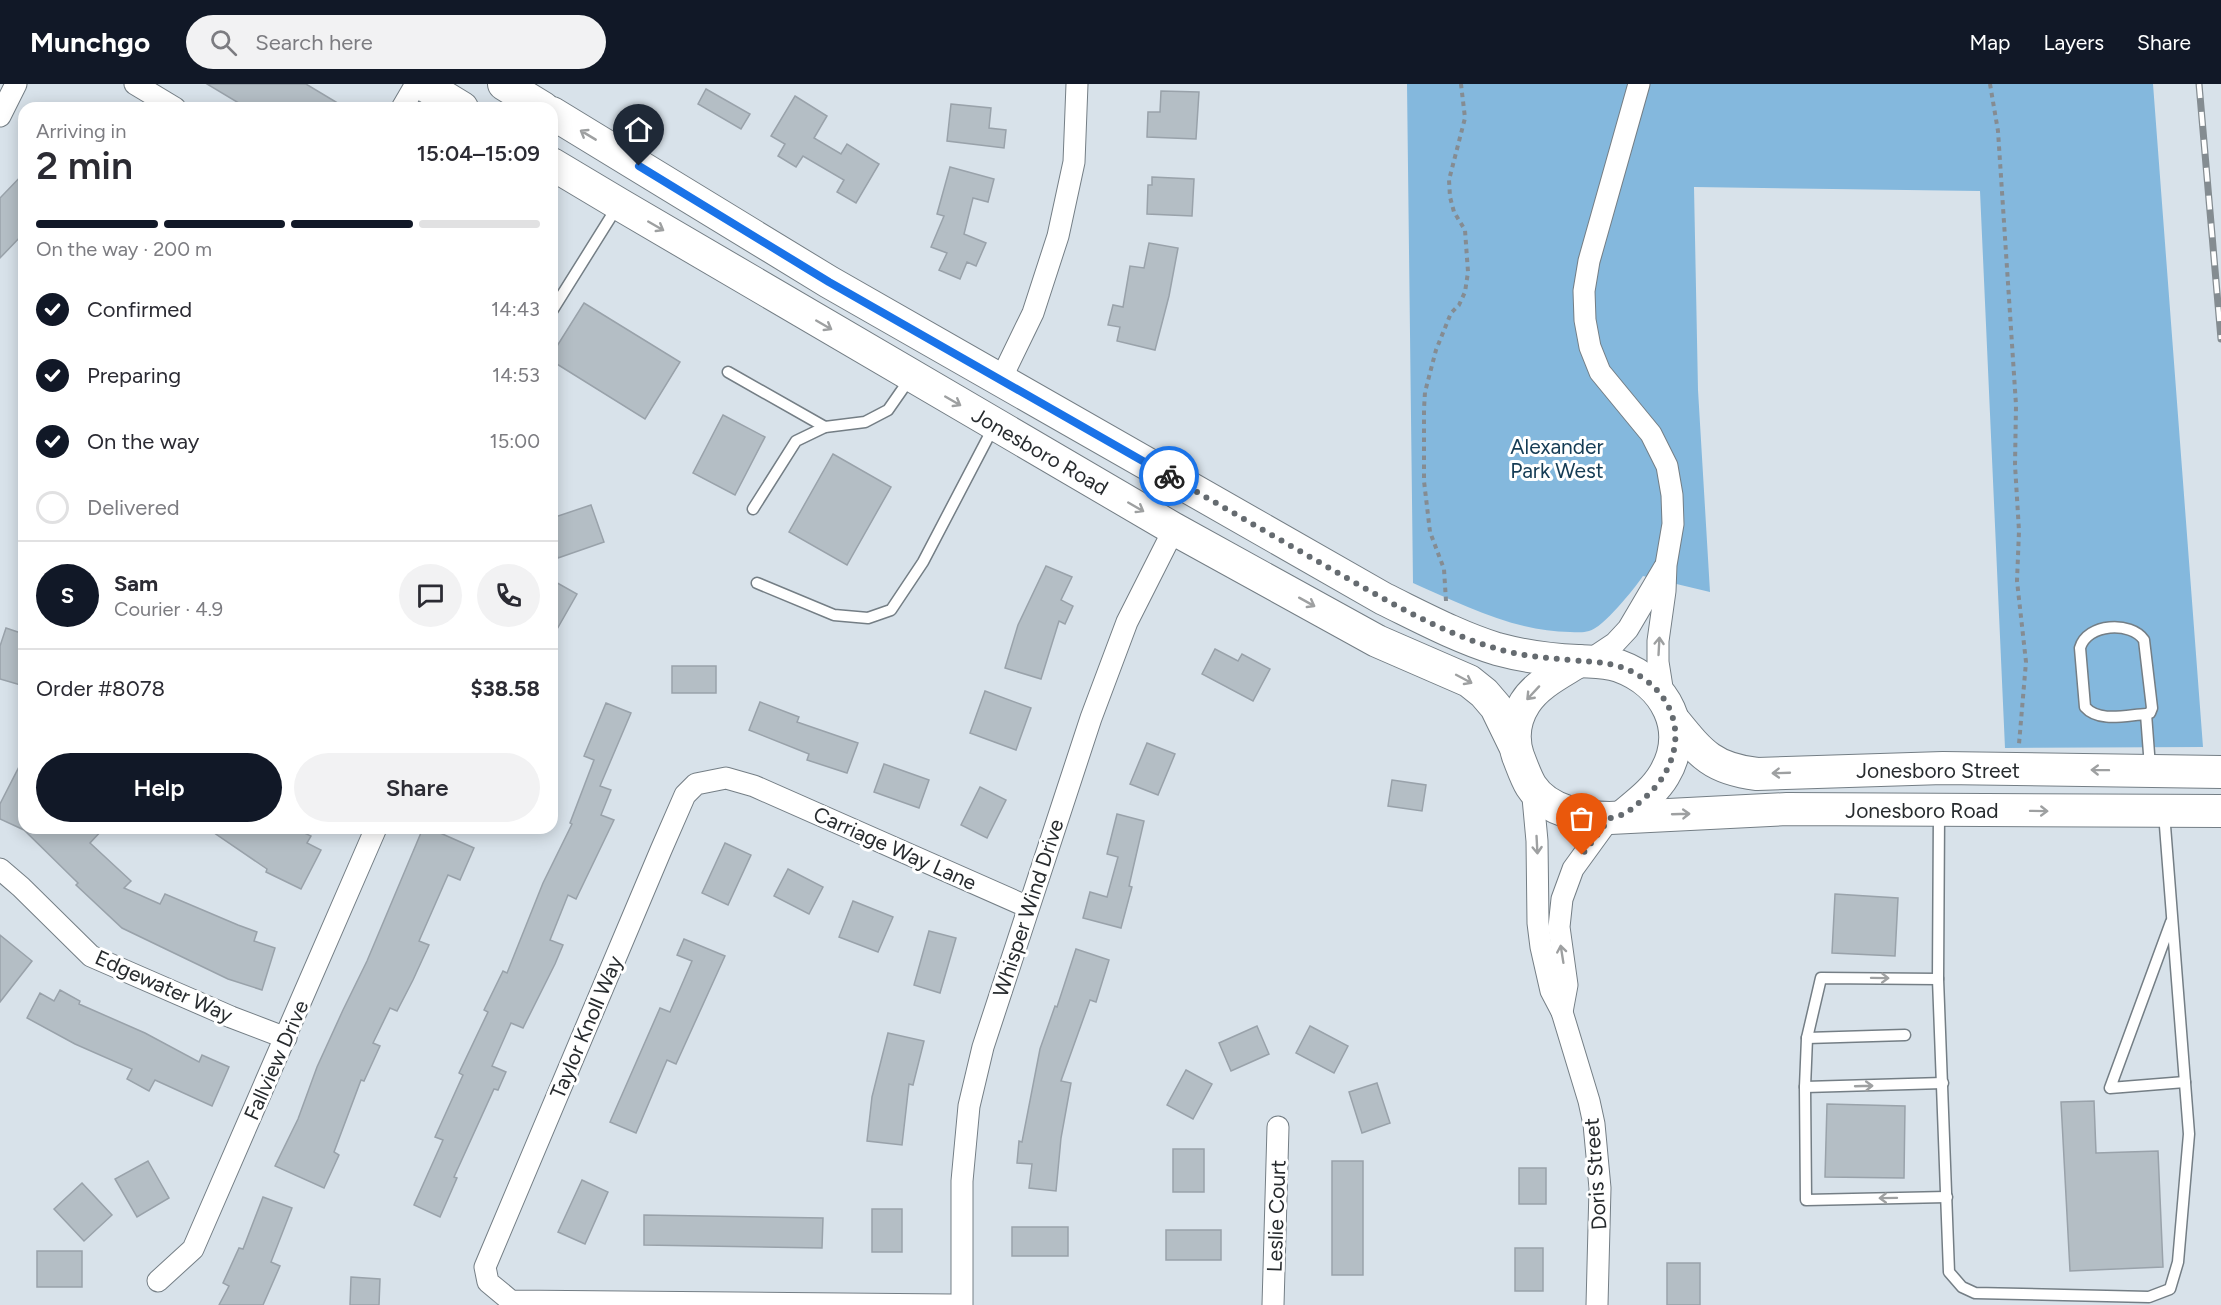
<!DOCTYPE html>
<html lang="en">
<head>
<meta charset="utf-8">
<style>
  body { margin:0; font-family:Figtree,sans-serif; background:#f2f2f3; color:#2b2b33; height:100vh; display:flex; flex-direction:column; font-size:22px; white-space:nowrap }
  * { box-sizing:border-box; margin:0 }
  p { font-size:20px; color:#7c7c81 }
  .icon { flex:none; width:33px; height:33px; fill:none; stroke:currentColor; stroke-width:2; stroke-linecap:round; stroke-linejoin:round }
  .map { position:relative; flex:1; overflow:hidden }
  .side { position:absolute; left:18px; top:18px; width:540px; height:732px; display:flex; flex-direction:column; background:#fff; border-radius:18px; box-shadow:0 3px 15px #0003 }
  .side>* { flex:none }
  .pin { position:absolute; display:grid; place-items:center; width:51px; height:51px; color:#fff; margin:-62px -26px; border-radius:50% 50% 50% 0; rotate:-45deg; box-shadow:0 0 6px #0007 }
  .pin .icon { rotate:45deg }
  .courier { position:absolute; display:grid; place-items:center; width:60px; height:60px; margin:-30px; border:4px solid #1a73e8; border-radius:50%; background:#fff; color:#222; box-shadow:0 2px 8px #0007 }
  .overview em { font-style:normal; font-weight:600 }
  .overview div { display:flex; flex-direction:column-reverse }
  .overview { display:flex; align-items:center; justify-content:space-between; height:102px; padding:0 18px }
  h1 { font-size:39px; font-weight:600; line-height:45px }
  .bar { display:grid; grid-template-columns:repeat(4,1fr); gap:9px 6px; align-content:center; height:72px; padding:0 18px }
  .bar i { height:8px; border-radius:4px; background:#e1e1e2 }
  .bar .active { background:#111827 }
  .bar p { grid-column:span 4 }
  .line { display:flex; align-items:center; gap:15px; padding:0 18px; border-top:2px solid #e1e1e2 }
  .line div { flex:1 }
  .round { display:grid; place-items:center; flex:none; width:63px; height:63px; border-radius:32px; background:#f2f2f3 }
  ol { padding:0 18px; list-style:none }
  li { display:flex; align-items:center; gap:18px; height:66px }
  li p { margin-inline-start:auto }
  li .icon { padding:6px; border-radius:50%; background:#111827; color:#fff; stroke-width:4 }
  li:last-child { color:#7c7c81 }
  li i { width:33px; height:33px; border:3px solid #e1e1e2; border-radius:50% }
  .button { display:flex; gap:12px; margin-top:auto; padding:12px 18px }
  .button a { flex:1; height:69px; border-radius:36px; background:#111827; color:#fff; font-size:24px; font-weight:600; line-height:69px; text-align:center }
  .button a+a { background:#f2f2f3; color:#2b2b33 }
  header { display:flex; align-items:center; gap:36px; box-sizing:border-box; height:84px; padding:0 30px; background:#111827; color:#fff }
  header strong { font-size:28px }
  nav { display:flex; gap:33px; margin-inline-start:auto; font-size:21px }
  .search { width:420px; height:54px; background:#f2f2f3; display:flex; align-items:center; gap:15px; box-sizing:border-box; padding:0 21px; border-radius:33px; color:#7c7c81; font-size:22px }
  .map>svg:first-child { display:block }
  .green { fill:#84b8dd }
  .building { fill:#b4bec5; stroke:#99a2aa; stroke-width:1.5 }
  .lines { fill:none; stroke-linecap:round; stroke-linejoin:round }
  .lane-casing { stroke:#747e85; stroke-width:13 }
  .street-casing { stroke:#747e85; stroke-width:23 }
  .primary-casing { stroke:#747e85; stroke-width:34 }
  .path { stroke:#858c92; stroke-width:4; stroke-dasharray:4.5 4.5; stroke-linecap:butt }
  .lane { stroke:#fff; stroke-width:10 }
  .street { stroke:#fff; stroke-width:21 }
  .primary { stroke:#fff; stroke-width:32 }
  .rail-casing { stroke:#848c91; stroke-width:7 }
  .rail { stroke:#fff; stroke-width:4.5; stroke-dasharray:14; stroke-linecap:butt }
  .oneway { stroke:#9ea0a1 }
  .done { stroke:#656b70; stroke-width:6; stroke-dasharray:0 10.8 }
  .route { stroke:#1a73e8; stroke-width:8 }
  .labels { text-anchor:middle; dominant-baseline:central; stroke-width:6; stroke-linejoin:round; paint-order:stroke }
  .park-label { font-size:21px; fill:#153c55; stroke:#fff }
  .street-label { font-size:21px; fill:#272b2e; stroke:#fff }
</style>
</head>
<body>
<header>
<strong>Munchgo</strong>
<div class="search"><svg class="icon" aria-label="search" viewBox="0 0 24 24"><circle cx="10" cy="10" r="6"/><path d="M15 15l6 6"/></svg>Search here</div>
<nav><a>Map</a><a>Layers</a><a>Share</a></nav>
</header>
<div class="map">
<svg width="2221" height="1221" viewBox="0 0 2221 1221">
  <rect width="100%" height="100%" fill="#d8e2ea"/>
  <path class="green" d="M1407,0H2153L2203,663L2005,664L1980,107L1694,103L1698,306L1710,508L1643,492C1634,505 1603,544 1589,547C1583,549 1576,548 1570,548C1516,548 1461,520 1413,499Z"/>
  <g class="building">
    <polygon points="207,0 306,0 346,24 247,24"/>
    <polygon points="706,5 750,30 741,45 698,20"/>
    <polygon points="1161,7 1199,8 1196,55 1147,53 1148,28 1160,28"/>
    <polygon points="795,12 827,32 814,54 841,70 847,60 879,80 856,119 837,108 844,96 803,72 796,83 778,72 785,60 771,52"/>
    <polygon points="951,20 991,24 989,44 1006,46 1004,64 947,57"/>
    <polygon points="950,83 994,95 988,118 973,114 964,150 986,159 976,182 967,178 960,195 939,186 947,169 931,163 944,132 937,130"/>
    <polygon points="24,89 24,149 0,174 0,114"/>
    <polygon points="1152,93 1194,95 1192,132 1147,130 1148,101 1152,101"/>
    <polygon points="1149,159 1178,164 1169,212 1155,266 1117,257 1120,243 1108,241 1113,221 1123,223 1130,182 1144,184"/>
    <polygon points="584,219 680,278 645,335 552,277 552,270"/>
    <polygon points="723,331 765,353 735,411 693,389"/>
    <polygon points="833,370 891,403 847,481 789,448"/>
    <polygon points="591,421 604,458 558,474 552,454 552,434"/>
    <polygon points="1046,482 1072,493 1061,516 1073,522 1065,540 1059,537 1041,595 1005,584 1018,541"/>
    <polygon points="552,496 577,510 552,554"/>
    <polygon points="6,544 24,550 24,602 0,595 0,562"/>
    <polygon points="1215,565 1238,577 1242,570 1270,585 1253,617 1202,590"/>
    <rect x="672" y="582" width="44" height="27"/>
    <polygon points="985,607 1031,624 1016,666 970,649"/>
    <polygon points="760,618 799,633 797,638 858,659 847,689 807,676 809,670 749,646"/>
    <polygon points="606,619 631,629 600,702 611,706 601,731 614,736 576,815 568,811 550,856 563,861 555,880 523,944 511,939 492,982 506,988 498,1006 494,1005 454,1093 457,1094 440,1133 414,1121 443,1056 435,1053 463,991 459,989 488,928 484,926 503,887 507,889 543,799 572,740 570,739 594,676 584,672"/>
    <polygon points="1147,659 1175,670 1158,711 1130,700"/>
    <polygon points="24,673 24,744 104,744 90,759 131,797 124,804 160,820 165,810 238,841 257,848 254,857 275,864 262,906 228,895 122,844 76,801 78,799 24,746 0,735 0,720"/>
    <polygon points="884,680 929,696 919,724 874,708"/>
    <polygon points="1392,696 1426,701 1422,727 1388,722"/>
    <polygon points="980,703 1006,716 987,754 961,741"/>
    <polygon points="1117,730 1144,737 1129,802 1132,803 1121,844 1083,834 1090,808 1107,813 1118,773 1107,770"/>
    <polygon points="207,744 294,744 311,752 307,759 321,766 301,805 266,788 267,785"/>
    <polygon points="423,744 429,744 474,764 460,796 448,791 419,857 429,861 413,896 397,927 390,924 373,959 380,962 364,997 361,996 334,1068 339,1071 324,1104 275,1082 298,1035 317,983 343,926 367,877"/>
    <polygon points="725,759 751,771 728,821 702,809"/>
    <polygon points="788,785 823,803 809,830 774,812"/>
    <polygon points="1835,810 1898,814 1895,872 1832,869"/>
    <polygon points="853,817 893,833 878,868 839,853"/>
    <polygon points="929,847 956,854 940,909 914,901"/>
    <polygon points="0,851 32,877 0,918"/>
    <polygon points="684,855 725,872 676,980 667,976 636,1049 610,1038 660,924 670,928 692,877 677,871"/>
    <polygon points="1076,865 1109,876 1096,918 1090,916 1061,997 1071,999 1061,1054 1056,1107 1029,1104 1032,1080 1017,1079 1019,1057 1022,1058 1040,965 1055,922 1057,923"/>
    <polygon points="60,906 80,917 79,920 145,949 199,978 202,971 229,983 212,1022 155,996 149,1007 127,995 132,985 75,960 27,934 40,909 54,917"/>
    <polygon points="1257,942 1269,970 1231,987 1219,959"/>
    <polygon points="1310,942 1348,962 1334,989 1296,969"/>
    <polygon points="888,949 924,957 913,1001 909,1000 902,1061 867,1057 872,1013"/>
    <polygon points="1186,986 1212,1000 1193,1035 1167,1021"/>
    <polygon points="1377,999 1390,1039 1362,1049 1349,1008"/>
    <polygon points="2094,1017 2096,1069 2158,1067 2163,1183 2070,1187 2061,1018"/>
    <polygon points="1827,1020 1905,1022 1904,1094 1825,1093"/>
    <rect x="1173" y="1065" width="31" height="43"/>
    <polygon points="148,1077 169,1114 137,1133 115,1095"/>
    <rect x="1332" y="1077" width="31" height="114"/>
    <rect x="1519" y="1084" width="27" height="36"/>
    <polygon points="582,1096 608,1108 585,1160 558,1148"/>
    <polygon points="82,1099 112,1131 84,1157 54,1125"/>
    <polygon points="263,1113 292,1124 271,1178 280,1182 263,1221 219,1221 229,1202 223,1199 239,1164 243,1165"/>
    <rect x="872" y="1125" width="30" height="43"/>
    <polygon points="644,1131 823,1134 822,1164 644,1161"/>
    <rect x="1012" y="1143" width="56" height="29"/>
    <rect x="1166" y="1146" width="55" height="30"/>
    <rect x="1515" y="1164" width="28" height="43"/>
    <rect x="37" y="1167" width="45" height="36"/>
    <rect x="1667" y="1179" width="33" height="42"/>
    <polygon points="351,1193 380,1195 379,1221 350,1221"/>
  </g>
  <g class="lines">
    <g class="lane-casing">
      <g id="lane">
        <polyline points="552,227 617,123"/>
        <polyline points="728,288 825,343"/>
        <polyline points="753,425 796,357 825,343 865,338 888,326 911,293"/>
        <polyline points="757,499 834,531 868,534 891,526 923,478 993,344"/>
        <path d="M2146,630L2150,629L2152,624L2144,556C2131,537 2087,539 2080,564L2085,623C2099,639 2127,631 2146,630L2150,683"/>
        <polyline points="1939,729 1938,895 1949,1188 1962,1203 1975,1209 2149,1213 2170,1205 2178,1178 2189,1050 2164,729"/>
        <polyline points="2171,838 2110,1004 2185,998"/>
        <polyline points="1938,895 1821,894 1807,954 1805,1003 1806,1116 1947,1113"/>
        <polyline points="1807,954 1905,951"/>
        <polyline points="1805,1003 1943,999"/>
      </g>
    </g>
    <g class="street-casing">
      <g id="street">
        <polyline points="135,0 175,24"/>
        <polyline points="1639,0 1589,177 1584,207 1585,236 1590,263 1600,288 1651,350 1667,382 1672,411 1673,440 1666,481 1665,507 1658,557 1658,578 1664,616"/>
        <polyline points="402,24 416,0"/>
        <polyline points="0,32 16,0"/>
        <polyline points="1000,297 1033,229 1058,152 1074,78 1077,0"/>
        <polyline points="1588,577 1615,559 1628,545 1664,484"/>
        <polyline points="1532,703 1537,757 1538,839 1541,863 1551,907 1562,928 1589,1017 1594,1040 1600,1104 1597,1221"/>
        <polyline points="0,785 21,803 91,872 231,933 286,954"/>
        <polyline points="1562,928 1567,901 1559,843 1562,815 1573,785 1610,734"/>
        <polyline points="158,1197 193,1165 376,744"/>
        <polyline points="951,1221 511,1217 488,1198 485,1183 661,766 685,711 696,700 726,694 754,702 1028,823"/>
        <polyline points="962,1221 962,1097 969,1022 983,963 1091,634 1127,538 1174,445"/>
        <polyline points="1273,1221 1278,1043"/>
      </g>
    </g>
    <g class="primary-casing">
      <g id="primary">
        <polyline points="423,0 462,24"/>
        <polyline points="504,0 543,24"/>
        <path d="M552,29L829,198L1384,515C1421,533 1458,553 1497,565C1523,572 1551,576 1578,577C1592,578 1605,577 1619,582C1666,599 1691,646 1664,691C1654,708 1637,720 1622,733"/>
        <polyline points="552,80 619,120 1174,445 1377,557 1469,597 1484,609 1496,623 1514,660"/>
        <path d="M1579,577C1560,589 1537,600 1525,619C1514,636 1512,654 1518,672C1522,682 1526,694 1531,702C1547,727 1583,734 1610,734L1787,725L2221,727"/>
        <path d="M1675,638C1701,670 1713,685 1757,690L1943,684L2221,688"/>
      </g>
    </g>
    <g class="path">
      <polyline points="1990,0 1998,47 2016,321 2015,381 2019,447 2017,497 2026,578 2019,660"/>
      <polyline points="1446,517 1444,485 1430,448 1424,397 1424,325 1425,308 1436,266 1451,229 1459,221 1465,208 1468,188 1465,146 1454,128 1450,113 1449,96 1465,34 1461,0"/>
    </g>
    <use href="#lane" class="lane"/>
    <use href="#street" class="street"/>
    <use href="#primary" class="primary"/>
    <g class="rail-casing">
      <polyline id="rail" points="2199,0 2221,255"/>
    </g>
    <use href="#rail" class="rail"/>
  </g>
  <defs><path id="oneway-shaft" d="M-6 0H5M1.5-3L5.5 0L1.5 3" fill="none" stroke-width="1.6" stroke-linecap="round" stroke-linejoin="round" transform="scale(1.5)"/></defs>
  <g class="oneway">
    <use href="#oneway-shaft" transform="translate(588 51) rotate(-149)"/>
    <use href="#oneway-shaft" transform="translate(656 142) rotate(30)"/>
    <use href="#oneway-shaft" transform="translate(824 241) rotate(30)"/>
    <use href="#oneway-shaft" transform="translate(953 317) rotate(30)"/>
    <use href="#oneway-shaft" transform="translate(1136 423) rotate(30)"/>
    <use href="#oneway-shaft" transform="translate(1307 518) rotate(29)"/>
    <use href="#oneway-shaft" transform="translate(1659 562) rotate(-87)"/>
    <use href="#oneway-shaft" transform="translate(1464 595) rotate(28)"/>
    <use href="#oneway-shaft" transform="translate(1533 609) rotate(133)"/>
    <use href="#oneway-shaft" transform="translate(2100 686) rotate(-179)"/>
    <use href="#oneway-shaft" transform="translate(1781 689) rotate(178)"/>
    <use href="#oneway-shaft" transform="translate(2039 727) rotate(1)"/>
    <use href="#oneway-shaft" transform="translate(1681 730) rotate(-2)"/>
    <use href="#oneway-shaft" transform="translate(1537 761) rotate(87)"/>
    <use href="#oneway-shaft" transform="translate(1562 870) rotate(-99)"/>
    <use href="#oneway-shaft" transform="translate(1880 894) rotate(1)"/>
    <use href="#oneway-shaft" transform="translate(1864 1002) rotate(-2)"/>
    <use href="#oneway-shaft" transform="translate(1888 1114) rotate(179)"/>
  </g>
  <g class="lines">
    <path class="done" d="M1169,392C1225,424 1282,457 1338,489C1389,518 1442,549 1498,565C1521,572 1546,574 1570,576C1600,579 1621,577 1647,597C1690,631 1681,685 1641,717C1631,726 1624,732 1610,734L1582,771"/>
    <polyline class="route" points="639,82 829,198 1169,392"/>
  </g>
  <g class="labels">
    <g class="park-label">
      <text x="1557" y="362">Alexander<tspan x="1557" dy="24">Park West</tspan></text>
    </g>
    <g class="street-label">
      <text transform="translate(1040 367) rotate(30)">Jonesboro Road</text>
      <text x="1938" y="686">Jonesboro Street</text>
      <text x="1922" y="726">Jonesboro Road</text>
      <text transform="translate(895 764) rotate(24)">Carriage Way Lane</text>
      <text transform="translate(1028 824) rotate(-72)">Whisper Wind Drive</text>
      <text transform="translate(164 902) rotate(24)">Edgewater Way</text>
      <text transform="translate(586 943) rotate(-67)">Taylor Knoll Way</text>
      <text transform="translate(276 976) rotate(-66)">Fallview Drive</text>
      <text transform="translate(1595 1090) rotate(-94)">Doris Street</text>
      <text transform="translate(1276 1132) rotate(-88)">Leslie Court</text>
    </g>
  </g>
</svg>
<div class="pin" style="left:1582px;top:771px;background:#ea580c"><svg class="icon" aria-label="bag" viewBox="0 0 24 24"><path d="M5 8h14l-1 12H6zM9 8a3 3 0 0 1 6 0"/></svg></div>
<div class="pin" style="left:639px;top:82px;background:#1f2937"><svg class="icon" aria-label="home" viewBox="0 0 24 24"><path d="M3 11l9-7 9 7M6 9v11h12V9"/></svg></div>
<div class="courier" style="left:1169px;top:392px"><svg class="icon" aria-label="bike" viewBox="0 0 24 24"><circle cx="6" cy="16" r="4"/><circle cx="18" cy="16" r="4"/><path d="M6 16l4-8h5l3 8M10 8l3 8H6M13 5h3"/></svg></div>
<section class="side">
<div class="overview"><div><h1>2 min</h1><p>Arriving in</p></div><em>15:04–15:09</em></div>
<div class="bar"><i class="active"></i><i class="active"></i><i class="active"></i><i></i><p>On the way · 200 m</p></div>
<ol>
<li><svg class="icon" aria-label="check" viewBox="0 0 24 24"><path d="M5 12l5 5 9-10"/></svg>Confirmed<p>14:43</p></li>
<li><svg class="icon" aria-label="check" viewBox="0 0 24 24"><path d="M5 12l5 5 9-10"/></svg>Preparing<p>14:53</p></li>
<li><svg class="icon" aria-label="check" viewBox="0 0 24 24"><path d="M5 12l5 5 9-10"/></svg>On the way<p>15:00</p></li>
<li><i></i>Delivered</li>
</ol>
<div class="line" style="height:108px"><b class="round" style="background:#111827;color:#fff">S</b><div><b>Sam</b><p>Courier · 4.9</p></div><a class="round"><svg class="icon" aria-label="chat" viewBox="0 0 24 24"><path d="M4 5h16v11H9l-5 4z"/></svg></a><a class="round"><svg class="icon" aria-label="phone" viewBox="0 0 24 24"><path d="M5 4h4l2 5-3 2q2 4 5 5l2-3 5 2v4C11 20 4 13 5 4z"/></svg></a></div>
<div class="line" style="height:78px"><div>Order #8078</div><b>$38.58</b></div>
<div class="button"><a>Help</a><a>Share</a></div>
</section>
</div>
</body>
</html>
